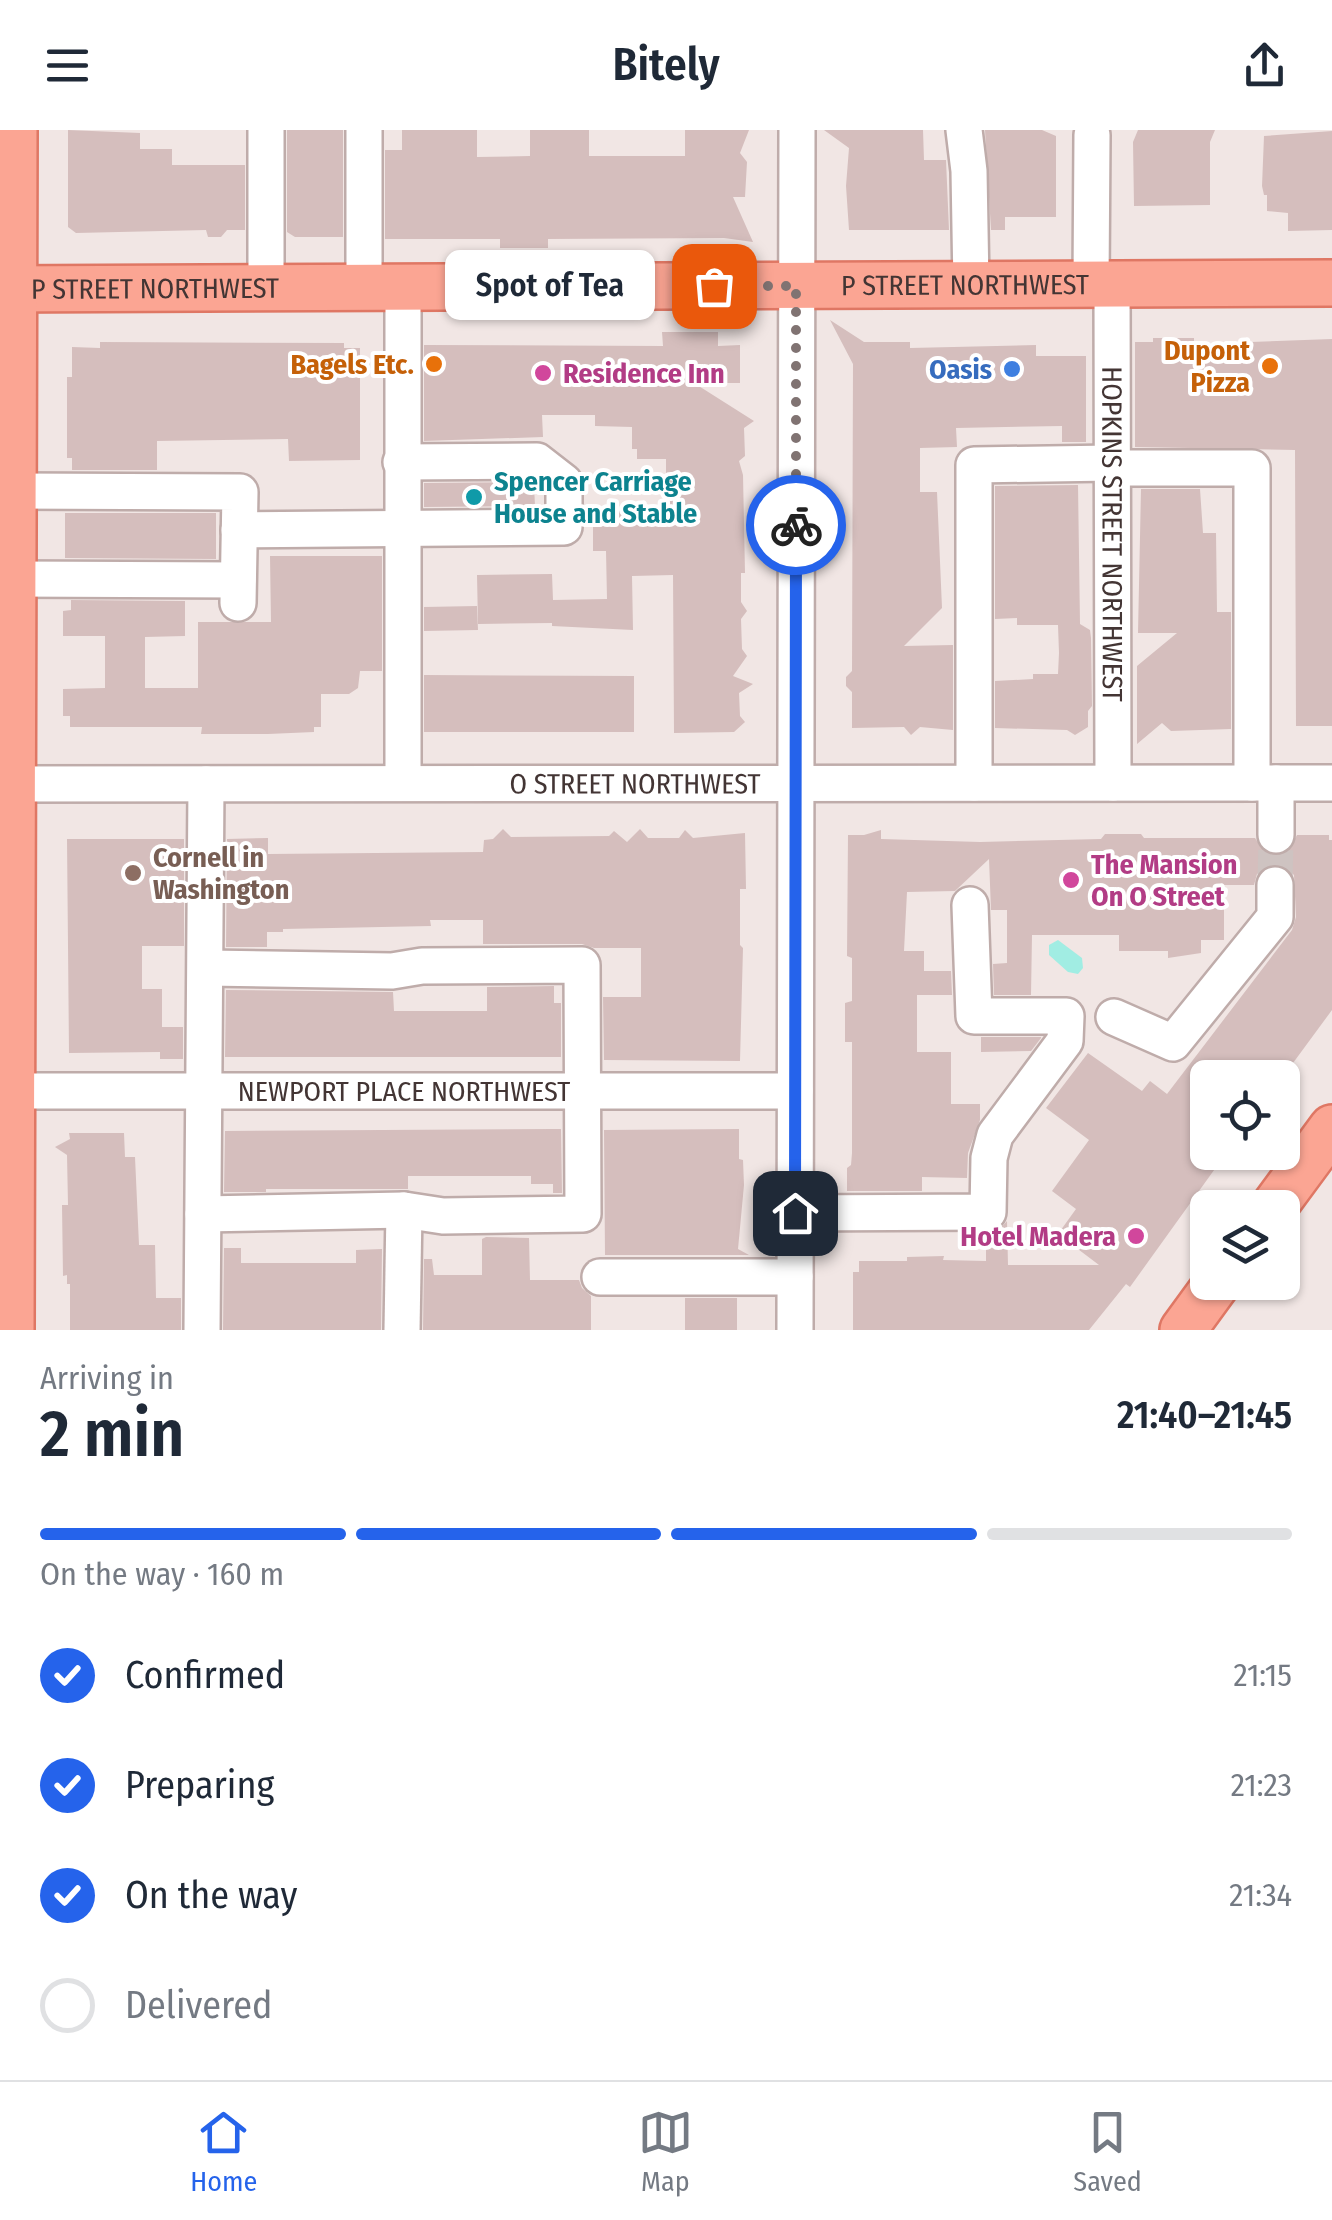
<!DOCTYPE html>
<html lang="en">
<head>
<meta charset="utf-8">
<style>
  body { margin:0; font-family:"Fira Sans Condensed",sans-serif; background:#f2f2f3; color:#1f2937; height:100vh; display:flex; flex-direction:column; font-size:38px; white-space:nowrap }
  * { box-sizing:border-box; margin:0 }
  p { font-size:32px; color:#747a83 }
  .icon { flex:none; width:55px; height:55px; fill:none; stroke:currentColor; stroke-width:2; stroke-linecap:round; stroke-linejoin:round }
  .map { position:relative; height:1200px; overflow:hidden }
  .details { display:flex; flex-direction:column; background:#fff; flex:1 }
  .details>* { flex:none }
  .buttons { position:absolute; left:1190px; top:930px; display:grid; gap:20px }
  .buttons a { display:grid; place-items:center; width:110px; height:110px; border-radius:15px; background:#fff; box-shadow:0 2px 8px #0004; font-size:50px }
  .pin { position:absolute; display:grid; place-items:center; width:85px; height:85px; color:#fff; margin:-42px; border-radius:20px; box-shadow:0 5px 15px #0006 }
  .courier { position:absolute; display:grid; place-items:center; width:100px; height:100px; margin:-50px; border:8px solid #2563eb; border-radius:50%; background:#fff; color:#222; box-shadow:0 2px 12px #0007 }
  .bubble { position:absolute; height:70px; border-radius:15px; background:#fff; box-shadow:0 2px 8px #0004; font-size:32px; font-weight:600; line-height:70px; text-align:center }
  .headline em { font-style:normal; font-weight:600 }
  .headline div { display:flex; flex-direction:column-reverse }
  .headline { display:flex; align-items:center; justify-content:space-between; height:170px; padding:0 40px }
  h1 { font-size:65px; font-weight:600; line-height:75px }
  .bar { display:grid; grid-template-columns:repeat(4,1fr); gap:15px 10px; align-content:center; height:120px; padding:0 40px }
  .bar i { height:12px; border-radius:8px; background:#e0e1e3 }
  .bar .active { background:#2563eb }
  .bar p { grid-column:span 4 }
  ol { padding:0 40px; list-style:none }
  li { display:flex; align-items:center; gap:30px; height:110px }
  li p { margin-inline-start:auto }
  li .icon { padding:10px; border-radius:50%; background:#2563eb; color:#fff; stroke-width:4 }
  li:last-child { color:#747a83 }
  li i { width:55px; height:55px; border:5px solid #e0e1e3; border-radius:50% }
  header { display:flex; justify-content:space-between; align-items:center; height:130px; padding:0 40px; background:#fff; font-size:45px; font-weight:600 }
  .tab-bar { display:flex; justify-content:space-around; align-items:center; height:140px; border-top:2px solid #e0e1e3; background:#fff; font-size:28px; color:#747a83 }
  .tab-bar a { display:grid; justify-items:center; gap:5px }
  .tab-bar .active { color:#2563eb }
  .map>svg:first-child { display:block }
  .water { fill:#a1ede3 }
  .building { fill:#d5bebd }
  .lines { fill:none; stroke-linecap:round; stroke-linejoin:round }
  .minor-tunnel { stroke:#cec3c1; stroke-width:35; stroke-dasharray:35 18; stroke-linecap:butt }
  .minor-casing { stroke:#bfacaa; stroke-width:40 }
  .major-casing { stroke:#df7764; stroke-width:50 }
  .minor { stroke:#fff; stroke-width:35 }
  .major { stroke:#fba593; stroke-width:45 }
  .done { stroke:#807372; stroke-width:10; stroke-dasharray:0 18 }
  .route { stroke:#2563eb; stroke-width:12 }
  .food-dot { fill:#e8710a; stroke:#fff; stroke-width:4 }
  .shop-dot { fill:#3f7fe0; stroke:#fff; stroke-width:4 }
  .hotel-dot { fill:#d1479c; stroke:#fff; stroke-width:4 }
  .culture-dot { fill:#0f9aa8; stroke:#fff; stroke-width:4 }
  .education-dot { fill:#8d6e63; stroke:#fff; stroke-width:4 }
  .labels { text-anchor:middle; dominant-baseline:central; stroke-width:8; stroke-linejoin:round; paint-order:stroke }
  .street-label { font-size:28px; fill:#433534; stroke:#fff }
  .food-label { font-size:28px; font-weight:bold; fill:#c56008; stroke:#fff; text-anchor:end }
  .shop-label { font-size:28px; font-weight:bold; fill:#366cbe; stroke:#fff; text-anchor:end }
  .hotel-label { font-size:28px; font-weight:bold; fill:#b23c85; stroke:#fff; text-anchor:start }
  .culture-label { font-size:28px; font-weight:bold; fill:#0d838f; stroke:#fff; text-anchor:start }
  .education-label { font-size:28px; font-weight:bold; fill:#785e54; stroke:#fff; text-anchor:start }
</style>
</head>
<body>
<header><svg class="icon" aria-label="menu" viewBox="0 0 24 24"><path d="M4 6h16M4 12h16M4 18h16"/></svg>Bitely<svg class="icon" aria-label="share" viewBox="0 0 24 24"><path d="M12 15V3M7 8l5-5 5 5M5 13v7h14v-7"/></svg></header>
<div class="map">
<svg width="1332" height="1200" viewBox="0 0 1332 1200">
  <rect width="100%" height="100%" fill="#f1e6e4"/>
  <polygon class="water" points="1058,810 1082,828 1083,838 1078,844 1068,842 1049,825 1049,815"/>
  <g class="building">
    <polygon points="68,0 140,3 140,19 172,19 172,35 245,35 245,100 227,100 221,107 208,107 206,100 76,103 68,97"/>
    <polygon points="287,0 343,0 343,107 295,107 287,102"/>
    <polygon points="402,0 477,0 477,27 530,26 530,0 589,0 589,26 685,26 685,0 749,0 740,23 747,32 745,67 733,67 753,112 724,108 548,109 548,118 500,118 500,109 385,109 385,20 402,20"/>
    <polygon points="824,0 923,0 924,30 946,30 949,100 849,100 846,56 849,18"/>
    <polygon points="985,0 1042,0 1056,6 1056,87 1005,87 1005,100 991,100"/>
    <polygon points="1138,0 1215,0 1210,12 1210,75 1134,76 1133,12"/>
    <polygon points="1332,1 1332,100 1288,101 1288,83 1267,81 1267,65 1264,65 1262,56 1264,6"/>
    <polygon points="830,190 864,212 910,212 910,218 1036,215 1036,226 1086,226 1086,312 1062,312 1062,296 956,298 957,317 920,318 920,362 937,362 942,478 904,516 953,515 953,600 920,597 911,605 904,597 852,598 852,562 846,556 846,547 852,541 853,234"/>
    <polygon points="662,202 718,202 718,216 740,215 740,253 694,253 754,291 744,298 745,326 739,331 743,345 745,443 741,443 741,472 747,481 741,489 742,519 747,526 733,546 753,554 739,563 740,586 745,592 734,602 674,603 673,445 632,446 633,500 552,496 552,493 478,494 477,445 552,444 553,470 607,469 606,421 593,421 593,382 666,380 666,329 637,329 637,319 632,319 632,297 595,296 595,285 542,285 543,307 424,311 424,215 663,216"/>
    <polygon points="1153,208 1194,208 1194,214 1332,209 1332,596 1296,596 1295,320 1135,317 1135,212 1153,212"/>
    <polygon points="100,212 344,213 344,218 360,218 360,330 289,331 288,309 157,311 157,340 72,340 72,328 67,328 67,247 72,247 72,217 100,218"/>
    <polygon points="530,352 534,356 535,376 424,377 424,353"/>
    <polygon points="1078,355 1080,494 1090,500 1091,508 1092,576 1088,581 1088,597 1075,605 1067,600 995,598 995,551 1033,549 1033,544 1058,544 1059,523 1058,495 1017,495 1017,488 995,489 995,356"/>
    <polygon points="1141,359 1200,359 1203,403 1216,403 1217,482 1231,482 1231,599 1171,601 1162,593 1137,614 1137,536 1177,503 1138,503"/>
    <polygon points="65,383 216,383 216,429 65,428"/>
    <polygon points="270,426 382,426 382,541 360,541 358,558 349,564 321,564 321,597 314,597 314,602 268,604 201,604 202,597 70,597 70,586 63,586 63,559 105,558 105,506 63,506 63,481 71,480 71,470 185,471 185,506 145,507 145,558 198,558 198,492 271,492"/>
    <polygon points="477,476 478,500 424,501 424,477"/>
    <polygon points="424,545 634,546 634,602 424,602"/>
    <polygon points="503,699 511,707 609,706 614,701 627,712 640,699 648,708 679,708 685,700 693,708 745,703 746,759 740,759 740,815 743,818 740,931 604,930 603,867 641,867 641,818 594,818 582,814 483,814 483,790 430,790 431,796 283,799 283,802 267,802 267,817 226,817 227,709 268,708 268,724 483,722 484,710 493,709"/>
    <polygon points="881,700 881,709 980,712 1101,709 1105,704 1141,704 1144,708 1255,708 1265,723 1275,726 1287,723 1297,705 1329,705 1329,710 1332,710 1332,880 1282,948 1208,948 1208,1022 1227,1022 1130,1157 1126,1154 1089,1200 853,1200 853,1142 859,1142 859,1131 907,1131 907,1127 944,1126 943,1130 986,1131 986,1103 998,1101 1007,1091 1008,1135 1099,1135 1058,1104 1076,1079 1052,1061 1089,1010 1046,978 1088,923 1142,961 1150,951 1167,964 1292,800 1296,787 1294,745 1285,736 1274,734 1257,744 1254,755 1224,755 1224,810 1201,810 1201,823 1168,828 1168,821 1119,821 1119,805 1032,805 1031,865 994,865 993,834 1007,833 1007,780 991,780 989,729 955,761 907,762 904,821 924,821 924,841 951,841 952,865 917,865 917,922 951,922 951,974 980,974 980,990 968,1023 967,1048 922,1047 922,1061 847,1061 847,1038 851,1035 852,1023 852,912 845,912 845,873 852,871 852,828 847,826 848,705 864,705"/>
    <polygon points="67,709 184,709 184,816 142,816 142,859 162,859 162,897 183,897 183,929 160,929 160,922 69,923"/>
    <polygon points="554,856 554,873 561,873 561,927 225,927 226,860 393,862 394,881 487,881 487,857"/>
    <polygon points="981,907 1041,907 1041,908 1031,921 981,922"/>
    <polygon points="552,999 561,999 562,1063 553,1063 553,1054 531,1054 531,1046 408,1046 408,1059 266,1059 266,1062 224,1062 225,1001"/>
    <polygon points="739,999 739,1029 743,1030 744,1055 738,1119 749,1125 605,1125 604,1000"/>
    <polygon points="69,1003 124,1003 125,1027 135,1027 139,1115 155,1115 156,1168 181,1168 181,1200 70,1200 70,1154 67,1154 67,1145 63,1146 62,1075 68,1075 67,1025 55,1017 70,1009"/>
    <polygon points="486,1107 529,1108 530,1150 579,1150 582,1158 591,1166 591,1200 423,1200 424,1129 432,1129 434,1145 482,1145 482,1109"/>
    <polygon points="224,1118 241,1118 241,1133 356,1133 356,1120 382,1119 381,1200 223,1200"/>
    <rect x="685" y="1168" width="52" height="32"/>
  </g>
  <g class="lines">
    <polyline class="minor-tunnel" points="1275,755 1276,705"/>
    <g class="minor-casing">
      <g id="minor">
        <polyline points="266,0 266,157"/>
        <polyline points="364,0 364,157"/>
        <polyline points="964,0 969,41 971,155"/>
        <polyline points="1091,154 1092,5"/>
        <path id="s1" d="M1112,154L1113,653"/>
        <polyline points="403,157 403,653"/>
        <polyline points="1112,338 1252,338 1252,653"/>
        <polyline points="13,361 240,362 238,473"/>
        <polyline points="239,400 564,397 564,352 537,331 401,332"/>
        <polyline points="13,449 238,450"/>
        <polyline points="974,653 974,335 1112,333"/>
        <polyline points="1276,653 1276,705"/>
        <path id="s2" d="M0,654L1332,653"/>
        <polyline points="1114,887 1173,913 1275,787 1275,755"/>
        <path id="s3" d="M12,961H795"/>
        <polyline points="795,1083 988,1082 989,1028 995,1005 1065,911 1066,886 974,886 970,775"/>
        <polyline points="203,1084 404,1080 443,1086 583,1084 582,835 422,836 392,841 207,838"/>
        <polyline points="600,1147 795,1147"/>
        <polyline points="202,1200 206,654"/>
        <polyline points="402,1200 404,1080"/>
        <polyline points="795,1200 797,0"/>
      </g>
    </g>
    <g class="major-casing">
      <g id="major">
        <path id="s4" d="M0,159L1332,153"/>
        <polyline points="1273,1078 1332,998"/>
        <polyline points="11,1200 14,0"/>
        <polyline points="1183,1200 1218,1152"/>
      </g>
    </g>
    <use href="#minor" class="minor"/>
    <use href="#major" class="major"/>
  </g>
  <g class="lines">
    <polyline class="done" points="714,156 796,156 796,395"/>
    <polyline class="route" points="795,1083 796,395"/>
  </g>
  <g class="food-dot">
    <circle cx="434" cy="234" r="10"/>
    <circle cx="1270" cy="236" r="10"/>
  </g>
  <circle class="shop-dot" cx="1012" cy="239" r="10"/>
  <g class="hotel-dot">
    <circle cx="543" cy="243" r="10"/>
    <circle cx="1071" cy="750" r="10"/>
    <circle cx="1136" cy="1106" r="10"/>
  </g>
  <circle class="culture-dot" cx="474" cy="367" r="10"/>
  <circle class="education-dot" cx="133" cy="743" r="10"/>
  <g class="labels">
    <g class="street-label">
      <text stroke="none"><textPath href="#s4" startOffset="965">P STREET NORTHWEST</textPath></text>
      <text stroke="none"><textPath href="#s4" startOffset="155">P STREET NORTHWEST</textPath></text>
      <text stroke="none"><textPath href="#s1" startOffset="250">HOPKINS STREET NORTHWEST</textPath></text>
      <text stroke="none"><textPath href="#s2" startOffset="635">O STREET NORTHWEST</textPath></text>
      <text stroke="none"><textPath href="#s3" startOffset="392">NEWPORT PLACE NORTHWEST</textPath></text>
    </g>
    <g class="food-label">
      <text x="1250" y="220">Dupont<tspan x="1250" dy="32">Pizza</tspan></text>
      <text x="414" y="234">Bagels Etc.</text>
    </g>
    <g class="shop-label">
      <text x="992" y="239">Oasis</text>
    </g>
    <g class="hotel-label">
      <text x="563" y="243">Residence Inn</text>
      <text x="1091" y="734">The Mansion<tspan x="1091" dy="32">On O Street</tspan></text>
      <text x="1116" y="1106" text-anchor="end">Hotel Madera</text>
    </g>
    <g class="culture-label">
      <text x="494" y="351">Spencer Carriage<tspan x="494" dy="32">House and Stable</tspan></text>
    </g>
    <g class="education-label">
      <text x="153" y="727">Cornell in<tspan x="153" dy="32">Washington</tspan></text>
    </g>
  </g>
</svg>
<div class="buttons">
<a><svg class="icon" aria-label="locate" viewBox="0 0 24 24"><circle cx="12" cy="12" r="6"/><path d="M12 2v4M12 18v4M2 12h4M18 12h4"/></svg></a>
<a><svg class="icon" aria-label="layers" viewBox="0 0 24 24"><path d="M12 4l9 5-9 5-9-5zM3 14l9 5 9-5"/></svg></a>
</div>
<div class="pin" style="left:714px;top:156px;background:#ea580c"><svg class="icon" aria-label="bag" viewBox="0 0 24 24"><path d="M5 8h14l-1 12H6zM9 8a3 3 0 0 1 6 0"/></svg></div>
<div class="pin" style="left:795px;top:1083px;background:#1f2937"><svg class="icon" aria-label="home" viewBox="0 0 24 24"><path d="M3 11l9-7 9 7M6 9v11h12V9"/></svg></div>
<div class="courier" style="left:796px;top:395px"><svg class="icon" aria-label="bike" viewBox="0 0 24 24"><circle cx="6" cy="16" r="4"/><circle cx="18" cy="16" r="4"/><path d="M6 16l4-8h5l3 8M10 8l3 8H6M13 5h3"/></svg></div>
<div class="bubble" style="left:445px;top:120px;width:210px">Spot of Tea</div>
</div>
<section class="details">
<div class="headline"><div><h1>2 min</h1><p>Arriving in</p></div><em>21:40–21:45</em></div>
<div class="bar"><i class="active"></i><i class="active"></i><i class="active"></i><i></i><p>On the way · 160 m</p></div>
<ol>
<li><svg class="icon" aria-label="check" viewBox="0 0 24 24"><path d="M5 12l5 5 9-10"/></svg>Confirmed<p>21:15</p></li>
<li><svg class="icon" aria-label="check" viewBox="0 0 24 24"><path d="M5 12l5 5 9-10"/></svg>Preparing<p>21:23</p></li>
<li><svg class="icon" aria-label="check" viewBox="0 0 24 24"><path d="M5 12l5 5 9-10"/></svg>On the way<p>21:34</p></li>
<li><i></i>Delivered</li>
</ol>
</section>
<nav class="tab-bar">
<a class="active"><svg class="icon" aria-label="home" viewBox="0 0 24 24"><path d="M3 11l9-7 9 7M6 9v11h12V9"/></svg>Home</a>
<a><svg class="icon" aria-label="map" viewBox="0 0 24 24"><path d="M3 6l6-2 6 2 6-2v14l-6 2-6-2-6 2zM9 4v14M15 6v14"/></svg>Map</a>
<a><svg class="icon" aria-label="saved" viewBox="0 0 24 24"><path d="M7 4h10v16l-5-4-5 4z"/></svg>Saved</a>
</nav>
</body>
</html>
